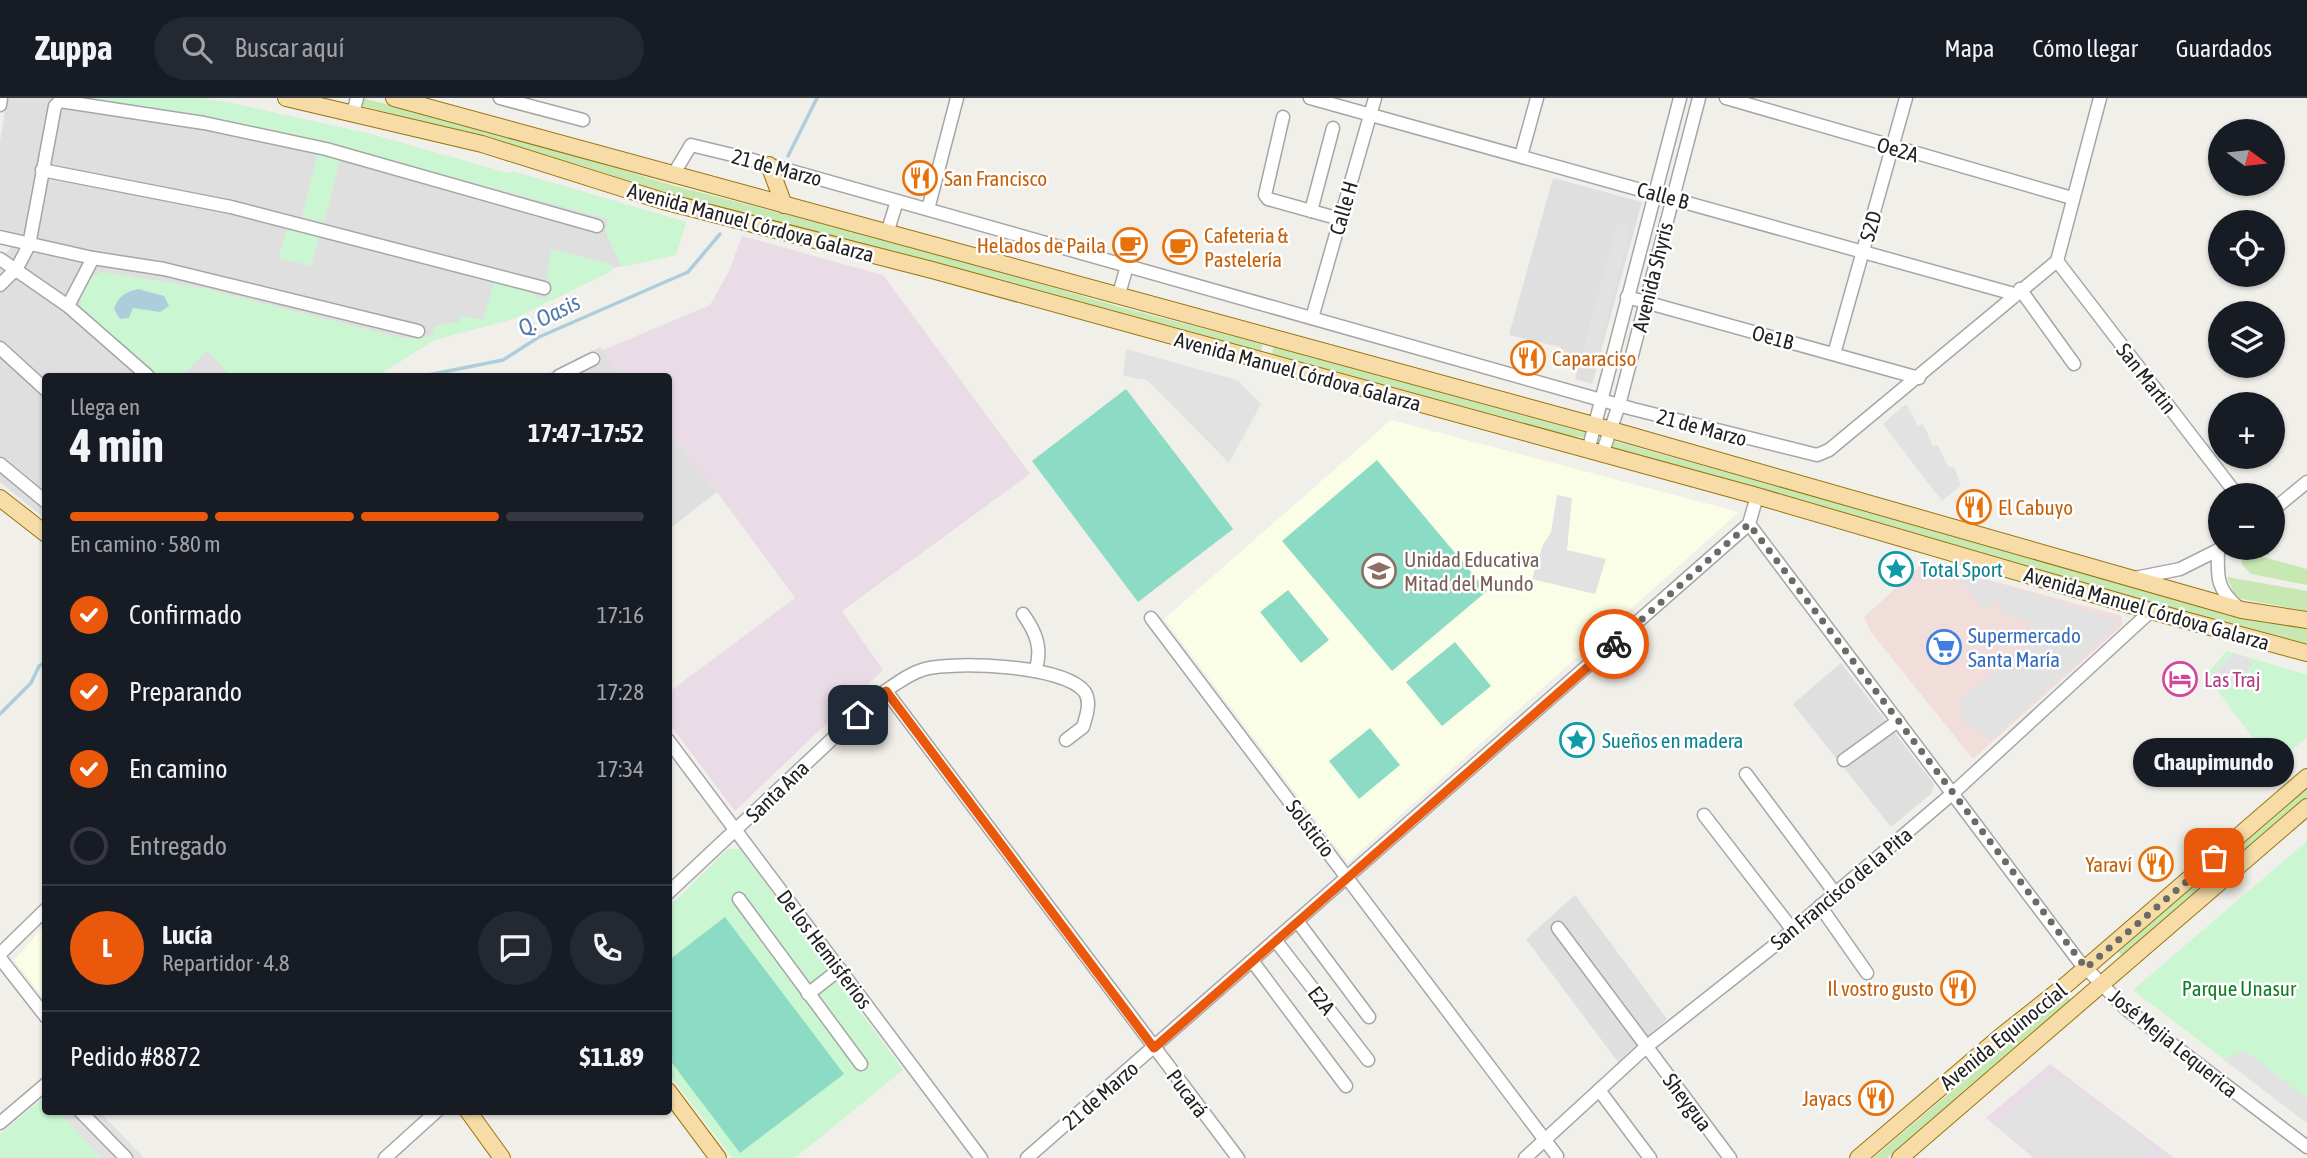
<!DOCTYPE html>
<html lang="es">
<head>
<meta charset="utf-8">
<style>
  body { margin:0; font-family:"Asap Condensed",sans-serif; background:#242831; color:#f1f3f6; height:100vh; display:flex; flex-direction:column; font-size:26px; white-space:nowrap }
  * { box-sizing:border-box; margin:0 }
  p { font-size:23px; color:#9ea1a6 }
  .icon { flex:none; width:38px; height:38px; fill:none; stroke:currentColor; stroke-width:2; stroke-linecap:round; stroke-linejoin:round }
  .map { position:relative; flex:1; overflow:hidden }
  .panel { position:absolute; left:42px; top:275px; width:630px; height:742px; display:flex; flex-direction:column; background:#171b24; border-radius:7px; box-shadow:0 2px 5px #0004 }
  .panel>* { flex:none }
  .needle { width:46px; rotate:105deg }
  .tools { position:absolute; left:2208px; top:21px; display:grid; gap:14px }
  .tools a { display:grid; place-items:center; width:77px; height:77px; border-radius:50%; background:#171b24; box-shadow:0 2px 5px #0004; font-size:35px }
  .pin { position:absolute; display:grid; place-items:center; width:60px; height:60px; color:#fff; margin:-30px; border-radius:14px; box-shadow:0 4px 10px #0006 }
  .courier { position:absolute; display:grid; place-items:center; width:70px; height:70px; margin:-35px; border:5px solid #ea580c; border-radius:50%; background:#fff; color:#222; box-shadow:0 2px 9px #0007 }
  .bubble { position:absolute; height:49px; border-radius:24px; background:#171b24; box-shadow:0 2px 5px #0004; font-size:23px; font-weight:700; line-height:49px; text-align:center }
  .overview em { font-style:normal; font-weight:700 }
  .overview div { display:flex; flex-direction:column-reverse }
  .overview { display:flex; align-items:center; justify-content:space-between; height:119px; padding:0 28px }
  h1 { font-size:46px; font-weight:700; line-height:52px }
  .bar { display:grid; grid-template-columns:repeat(4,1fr); gap:10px 7px; align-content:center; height:84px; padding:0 28px }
  .bar i { height:9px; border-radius:5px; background:#363941 }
  .bar .on { background:#ea580c }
  .bar p { grid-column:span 4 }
  .line { display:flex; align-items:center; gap:18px; padding:0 28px; border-top:2px solid #363941 }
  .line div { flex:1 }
  .round { display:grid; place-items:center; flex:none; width:74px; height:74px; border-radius:37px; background:#242831 }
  ol { padding:0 28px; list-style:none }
  li { display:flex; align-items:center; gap:21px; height:77px }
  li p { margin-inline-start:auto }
  li .icon { padding:7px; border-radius:50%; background:#ea580c; color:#fff; stroke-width:4 }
  li:last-child { color:#9ea1a6 }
  li i { width:38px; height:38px; border:4px solid #363941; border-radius:50% }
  header { display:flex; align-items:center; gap:42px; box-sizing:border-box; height:98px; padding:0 35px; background:#171b24; border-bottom:2px solid #363941 }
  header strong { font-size:33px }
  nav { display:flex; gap:38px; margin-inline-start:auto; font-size:24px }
  .search { width:490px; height:63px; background:#242831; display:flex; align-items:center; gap:18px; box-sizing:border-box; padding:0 24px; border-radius:38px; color:#9ea1a6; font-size:26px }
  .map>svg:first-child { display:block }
  .residential { fill:#e0dfdf }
  .commercial { fill:#f1ddda }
  .industrial { fill:#eadce6 }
  .education { fill:#fbfee6 }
  .grass { fill:#c8e8b3 }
  .park { fill:#caf7d2 }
  .pitch { fill:#8cdbc4 }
  .parking { fill:#e2e2e2 }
  .water { fill:#adcddc }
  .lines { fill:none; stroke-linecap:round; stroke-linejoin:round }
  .stream { stroke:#adcddc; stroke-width:3.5 }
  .minor-casing { stroke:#a6a6a6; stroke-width:15 }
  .major-casing { stroke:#977508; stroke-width:18 }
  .minor { stroke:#fff; stroke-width:12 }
  .major { stroke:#f7dca8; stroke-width:16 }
  .done { stroke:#6a6a68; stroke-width:7; stroke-dasharray:0 12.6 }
  .route { stroke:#ea580c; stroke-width:9 }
  .labels { text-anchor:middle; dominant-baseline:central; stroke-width:5; stroke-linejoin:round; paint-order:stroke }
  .street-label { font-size:21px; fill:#222; stroke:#fff }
  .food-label { font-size:21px; fill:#c56008; stroke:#fff; text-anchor:start }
  .education-label { font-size:21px; fill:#785e54; stroke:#fff; text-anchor:start }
  .culture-label { font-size:21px; fill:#0d838f; stroke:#fff; text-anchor:start }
  .shop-label { font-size:21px; fill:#366cbe; stroke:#fff; text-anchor:start }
  .hotel-label { font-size:21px; fill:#b23c85; stroke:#fff; text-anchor:start }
  .park-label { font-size:21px; fill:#127d25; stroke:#fff }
  .water-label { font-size:23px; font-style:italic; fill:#5278ad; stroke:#fff }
</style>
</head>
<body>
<header>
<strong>Zuppa</strong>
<div class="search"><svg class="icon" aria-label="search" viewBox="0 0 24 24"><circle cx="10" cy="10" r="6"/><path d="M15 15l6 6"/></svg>Buscar aquí</div>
<nav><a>Mapa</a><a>Cómo llegar</a><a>Guardados</a></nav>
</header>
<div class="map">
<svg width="2307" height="1060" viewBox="0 0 2307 1060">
  <rect width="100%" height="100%" fill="#f1efe9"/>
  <g class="residential">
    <polygon points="7,0 200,0 232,5 370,36 511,76 512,73 686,124 676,157 613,170 513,221 434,242 379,277 46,278 45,421 0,384 0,162 10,151 13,134 0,131 0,43"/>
    <polygon points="1553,80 1642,104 1592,286 1575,281 1580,261 1560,255 1561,249 1509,237"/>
    <polygon points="600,249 622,278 543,278 562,268"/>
    <polygon points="669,335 717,394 669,431"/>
    <polygon points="1841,565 1934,686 1932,695 1891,729 1793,606"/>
    <polygon points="1575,797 1667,921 1618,964 1526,841"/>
  </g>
  <polygon class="commercial" points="1920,463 2114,516 2121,518 2123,527 1973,661 1871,534 1864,519 1918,470"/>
  <g class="industrial">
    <polygon points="742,138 883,177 1030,376 842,513 883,572 735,713 669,625 669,594 795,500 717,394 669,335 668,278 622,278 601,253 710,207 729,173"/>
    <polygon points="2050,966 2174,1060 2034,1060 1986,1020"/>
  </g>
  <g class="education">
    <polygon points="1391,322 1739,414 1348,764 1164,521"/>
    <polygon points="45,827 45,903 14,862"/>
  </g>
  <g class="grass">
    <polygon points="362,0 512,38 675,88 895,144 1124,210 1263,246 1260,257 893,153 693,104 583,68 360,7"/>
    <polygon points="1274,248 1590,336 1589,340 1556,336 1270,260"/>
    <polygon points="1610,342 2257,522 2307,529 2307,548 1608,350"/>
    <polygon points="2241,453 2307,471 2307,487 2251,476 2242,467"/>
    <polygon points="2227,479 2307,493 2307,513 2236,500"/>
    <polygon points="2307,689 2307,699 2123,859 2118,853"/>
    <polygon points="2066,896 2071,903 1887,1060 1873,1060"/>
  </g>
  <g class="park">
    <polygon points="65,0 200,0 232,5 370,36 511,76 512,73 686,124 676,157 622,169 605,133 608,121 397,64 235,25"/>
    <polygon points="318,55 340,60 324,125 302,119"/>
    <polygon points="287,130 319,139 311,168 279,160"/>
    <path d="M551,151L613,167L612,173L513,221L434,242L379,277L231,278L207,253L182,278H157L81,210C79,196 89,177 103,174L203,190L401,240L431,239L435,228L459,224L460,218L483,222L495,181L524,188L539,200H547L552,185L547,180Z"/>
    <polygon points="2227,553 2307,577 2307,639 2274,668 2206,577"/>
    <polygon points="2307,743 2307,1025 2133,892"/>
    <polygon points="728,751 740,751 903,972 795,1060 732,1060 669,976 669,809"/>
    <polygon points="41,1002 45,1003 46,1013 58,1013 102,1060 0,1060 0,1036"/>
  </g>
  <g class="pitch">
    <polygon points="1126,291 1233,431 1138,504 1032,363"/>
    <polygon points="1377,362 1487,493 1392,573 1282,443"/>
    <polygon points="1288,492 1329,542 1301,565 1260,514"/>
    <polygon points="1455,544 1491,588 1442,628 1406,584"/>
    <polygon points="1370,630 1400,667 1359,701 1329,663"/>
    <polygon points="725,819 844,976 740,1055 669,961 669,862"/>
  </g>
  <g class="parking">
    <polygon points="1617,125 1631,129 1596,261 1582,257"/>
    <polygon points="1126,251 1237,282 1261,306 1229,365 1147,282 1123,278"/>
    <polygon points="1906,306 1918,328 1923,326 1933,348 1938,347 1948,369 1954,369 1961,387 1942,403 1883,326"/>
    <polygon points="1557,397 1572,400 1567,452 1606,461 1595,496 1532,481 1543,447 1551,434"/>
    <polygon points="1959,474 2118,522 2111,534 1989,643 1975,627 1969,631 1959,616 1963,612 1958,604 2025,548 2031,524 2002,515 2001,505 1995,504 1984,513 1957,478"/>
    <polygon points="2233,555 2250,560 2252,568 2225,593 2212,576"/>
    <polygon points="2243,954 2248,955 2307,1000 2307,1025 2223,961"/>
    <polygon points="2055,974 2153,1049 2145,1060 2040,1060 1996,1027"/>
    <polygon points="58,1013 99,1013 144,1060 102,1060"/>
  </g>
  <path class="water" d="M138,191L164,198L169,208L160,214L133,210L129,220L120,221L114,211C118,198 126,194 138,191Z"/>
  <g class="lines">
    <g class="stream">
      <polyline points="788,58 817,0"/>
      <polyline points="423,278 503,262 539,239 688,174 720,136"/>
      <polyline points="0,616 31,585 39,568 46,564"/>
    </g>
    <g class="minor-casing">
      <g id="minor">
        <polyline points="500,0 583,22"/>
        <polyline points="1310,0 2014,196"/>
        <polyline points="1726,0 2072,100"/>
        <polyline points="0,7 1,0"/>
        <polyline points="353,15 357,0"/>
        <polyline points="1283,19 1265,97 1268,101 1340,121"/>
        <polyline points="1521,58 1537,0"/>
        <polyline points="42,72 231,109 544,190"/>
        <polyline points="673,77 691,47 749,61 1633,311 1817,357 1829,352 2057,163 2100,0"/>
        <polyline points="928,111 957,0"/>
        <polyline points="1311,113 1333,30"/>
        <polyline points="888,132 897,103"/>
        <polyline points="0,139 93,160 164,171 418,233"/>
        <polyline points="0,161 68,208 148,278"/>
        <polyline points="2057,163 2237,397"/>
        <polyline points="0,187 17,170 29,147 55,8 60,3 204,25 326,51 597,128"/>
        <polyline points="2020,191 2074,266"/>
        <polyline points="1119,196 1127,168"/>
        <polyline points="1627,199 1919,280"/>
        <polyline points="68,208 93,160"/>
        <polyline points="1312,220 1375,0"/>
        <polyline points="0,250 46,292"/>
        <polyline points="1834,256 1906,0"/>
        <polyline points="559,278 593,261"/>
        <polyline points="1588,353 1680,0"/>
        <polyline points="1602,356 1619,307 1699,0"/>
        <polyline points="0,366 46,404"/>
        <polyline points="2273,412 2307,384"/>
        <polyline points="1749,426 2078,862 2126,911 2307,1049"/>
        <path d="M2218,452C2217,480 2217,492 2239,510"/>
        <polyline points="2135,480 2180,471 2222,450"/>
        <path d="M1023,516C1036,534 1043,551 1035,573"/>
        <polyline points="1151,520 1557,1058"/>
        <polyline points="886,593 1238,1060"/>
        <polyline points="668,642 981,1060"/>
        <polyline points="1844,662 1898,623"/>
        <polyline points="1746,676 1835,795"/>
        <polyline points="1704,717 1792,831"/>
        <path d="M668,795L878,598C892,589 909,575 925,571C955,563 1062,567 1084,593C1092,603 1086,619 1083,629L1066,642"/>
        <polyline points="739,801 861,966"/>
        <polyline points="1820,808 1867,875"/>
        <polyline points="1298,824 1369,919"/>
        <polyline points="1558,830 1730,1060"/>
        <polyline points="1276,843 1368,962"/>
        <polyline points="0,856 46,811"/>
        <polyline points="0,860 46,919"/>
        <polyline points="1253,864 1346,988"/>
        <polyline points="808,896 840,871"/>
        <polyline points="1599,992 1650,1060"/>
        <polyline points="80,1013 126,1060"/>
        <polyline points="0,1025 46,986"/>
        <polyline points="385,1060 437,1013"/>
        <polyline points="1027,1060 1749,426 1757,398"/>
        <polyline points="1525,1060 1646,949 1775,847 1953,695 2151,513"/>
      </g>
    </g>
    <g class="major-casing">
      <g id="major">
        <polyline points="286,0 482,46 663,103 932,172 1757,398 2151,513 2307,555"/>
        <polyline points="394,0 1608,331 2242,512 2307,522"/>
        <polyline points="769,67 784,107"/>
        <polyline points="0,400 46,436"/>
        <polyline points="668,993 718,1060"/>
        <polyline points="468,1013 502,1060"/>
        <polyline points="1858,1060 2000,939 2067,886 2307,679"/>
        <polyline points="1900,1060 2307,709"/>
      </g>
    </g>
    <use href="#minor" class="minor"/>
    <use href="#major" class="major"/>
  </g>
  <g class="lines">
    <polyline class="done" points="1614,546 1749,426 2086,870 2214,760"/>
    <polyline class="route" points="858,617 886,593 1154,950 1614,546"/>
  </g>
  <defs>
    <g id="restaurant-ring" transform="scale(1.75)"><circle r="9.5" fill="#fff" stroke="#e8710a" stroke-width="1.5"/><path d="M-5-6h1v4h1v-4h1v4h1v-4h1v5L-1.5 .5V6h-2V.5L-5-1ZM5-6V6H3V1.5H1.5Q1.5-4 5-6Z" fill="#e8710a"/></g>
    <g id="cafe-ring" transform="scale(1.75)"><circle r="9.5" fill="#fff" stroke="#e8710a" stroke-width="1.5"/><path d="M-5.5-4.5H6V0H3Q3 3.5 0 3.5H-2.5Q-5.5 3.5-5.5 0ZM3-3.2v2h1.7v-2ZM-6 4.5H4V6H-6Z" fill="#e8710a"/></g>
    <g id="sight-ring" transform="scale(1.75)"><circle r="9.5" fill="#fff" stroke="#0f9aa8" stroke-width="1.5"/><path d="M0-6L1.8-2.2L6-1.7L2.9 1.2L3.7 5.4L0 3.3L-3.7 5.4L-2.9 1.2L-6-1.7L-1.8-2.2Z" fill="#0f9aa8"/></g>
    <g id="university-ring" transform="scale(1.75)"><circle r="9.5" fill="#fff" stroke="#8d6e63" stroke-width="1.5"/><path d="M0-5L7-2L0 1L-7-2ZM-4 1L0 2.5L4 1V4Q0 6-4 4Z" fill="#8d6e63"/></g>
    <g id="supermarket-ring" transform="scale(1.75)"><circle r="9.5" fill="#fff" stroke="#3f7fe0" stroke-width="1.5"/><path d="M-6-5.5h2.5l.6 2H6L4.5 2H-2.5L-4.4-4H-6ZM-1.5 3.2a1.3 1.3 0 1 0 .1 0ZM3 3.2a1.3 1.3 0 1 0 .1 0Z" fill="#3f7fe0"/></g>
    <g id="hotel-ring" transform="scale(1.75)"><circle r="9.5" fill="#fff" stroke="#d1479c" stroke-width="1.5"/><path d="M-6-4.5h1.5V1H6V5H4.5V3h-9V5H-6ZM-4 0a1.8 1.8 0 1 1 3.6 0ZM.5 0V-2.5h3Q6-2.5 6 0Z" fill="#d1479c"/></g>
  </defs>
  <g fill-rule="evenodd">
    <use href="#restaurant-ring" x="920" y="80"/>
    <use href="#cafe-ring" x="1130" y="147"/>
    <use href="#cafe-ring" x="1180" y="149"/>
    <use href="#restaurant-ring" x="1528" y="260"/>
    <use href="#restaurant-ring" x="1974" y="409"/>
    <use href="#sight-ring" x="1896" y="471"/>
    <use href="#university-ring" x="1379" y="473"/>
    <use href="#supermarket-ring" x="1944" y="549"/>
    <use href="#hotel-ring" x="2180" y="581"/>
    <use href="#sight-ring" x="1577" y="642"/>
    <use href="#restaurant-ring" x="2156" y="766"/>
    <use href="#restaurant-ring" x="1958" y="890"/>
    <use href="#restaurant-ring" x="1876" y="1000"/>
  </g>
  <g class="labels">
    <g class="street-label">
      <text transform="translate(1898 51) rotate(16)">Oe2A</text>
      <text transform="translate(777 69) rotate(15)">21 de Marzo</text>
      <text transform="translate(1663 97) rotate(15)">Calle B</text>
      <text transform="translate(1343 110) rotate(-74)">Calle H</text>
      <text transform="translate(751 124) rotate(15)">Avenida Manuel Córdova Galarza</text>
      <text transform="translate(1870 128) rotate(-74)">S2D</text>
      <text transform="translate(1652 179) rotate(-76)">Avenida Shyris</text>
      <text transform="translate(1773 239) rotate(15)">Oe1B</text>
      <text transform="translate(1298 273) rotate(15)">Avenida Manuel Córdova Galarza</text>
      <text transform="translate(2147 280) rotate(52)">San Martin</text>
      <text transform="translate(1702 329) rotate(15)">21 de Marzo</text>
      <text transform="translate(2147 510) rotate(16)">Avenida Manuel Córdova Galarza</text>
      <text transform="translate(777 693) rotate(-44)">Santa Ana</text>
      <text transform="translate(1311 730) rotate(53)">Solsticio</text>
      <text transform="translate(1841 790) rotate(-40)">San Francisco de la Pita</text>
      <text transform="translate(825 851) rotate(53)">De los Hemisferios</text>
      <text transform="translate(1322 902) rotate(53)">E2A</text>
      <text transform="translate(2003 938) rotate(-39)">Avenida Equinoccial</text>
      <text transform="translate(2174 945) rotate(39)">José Mejia Lequerica</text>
      <text transform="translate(1188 995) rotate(53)">Pucará</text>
      <text transform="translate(1100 997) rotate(-41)">21 de Marzo</text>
      <text transform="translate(1688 1004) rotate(53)">Sheygua</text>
    </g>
    <g class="food-label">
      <text x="944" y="80">San Francisco</text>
      <text x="1204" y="137">Cafeteria &amp;<tspan x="1204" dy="24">Pastelería</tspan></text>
      <text x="1106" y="147" text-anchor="end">Helados de Paila</text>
      <text x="1552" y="260">Caparaciso</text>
      <text x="1998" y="409">El Cabuyo</text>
      <text x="2132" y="766" text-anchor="end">Yaraví</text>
      <text x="1934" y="890" text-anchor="end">Il vostro gusto</text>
      <text x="1852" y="1000" text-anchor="end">Jayacs</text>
    </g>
    <g class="education-label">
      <text x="1404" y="461">Unidad Educativa<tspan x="1404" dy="24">Mitad del Mundo</tspan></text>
    </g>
    <g class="culture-label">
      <text x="1920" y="471">Total Sport</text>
      <text x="1602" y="642">Sueños en madera</text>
    </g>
    <g class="shop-label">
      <text x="1968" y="537">Supermercado<tspan x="1968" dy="24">Santa María</tspan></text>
    </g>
    <g class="hotel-label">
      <text x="2204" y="581">Las Traj</text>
    </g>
    <g class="park-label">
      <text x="2239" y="890">Parque Unasur</text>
    </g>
    <g class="water-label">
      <text transform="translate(549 217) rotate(-26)">Q. Oasis</text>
    </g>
  </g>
</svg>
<div class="tools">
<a><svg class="needle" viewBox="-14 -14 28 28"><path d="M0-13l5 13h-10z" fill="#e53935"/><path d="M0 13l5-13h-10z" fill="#9ea1a6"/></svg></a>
<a><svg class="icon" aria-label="locate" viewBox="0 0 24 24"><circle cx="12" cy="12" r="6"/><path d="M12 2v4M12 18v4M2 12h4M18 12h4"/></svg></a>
<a><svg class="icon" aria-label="layers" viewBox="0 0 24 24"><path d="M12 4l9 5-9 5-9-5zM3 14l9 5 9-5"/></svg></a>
<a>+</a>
<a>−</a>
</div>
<div class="pin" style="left:2214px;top:760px;background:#ea580c"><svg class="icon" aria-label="bag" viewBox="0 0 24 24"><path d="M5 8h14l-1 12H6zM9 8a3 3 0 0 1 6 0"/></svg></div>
<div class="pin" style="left:858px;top:617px;background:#1f2937"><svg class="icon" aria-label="home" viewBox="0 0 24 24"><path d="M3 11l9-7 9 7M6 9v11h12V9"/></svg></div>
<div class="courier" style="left:1614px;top:546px"><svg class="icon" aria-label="bike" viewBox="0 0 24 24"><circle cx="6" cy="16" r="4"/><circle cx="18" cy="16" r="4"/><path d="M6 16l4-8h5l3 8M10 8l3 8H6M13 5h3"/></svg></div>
<div class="bubble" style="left:2133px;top:640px;width:161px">Chaupimundo</div>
<section class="panel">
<div class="overview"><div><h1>4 min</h1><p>Llega en</p></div><em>17:47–17:52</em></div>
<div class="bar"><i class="on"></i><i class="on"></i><i class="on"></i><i></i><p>En camino · 580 m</p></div>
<ol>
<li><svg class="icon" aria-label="check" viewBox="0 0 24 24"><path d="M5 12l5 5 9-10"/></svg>Confirmado<p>17:16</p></li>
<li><svg class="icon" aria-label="check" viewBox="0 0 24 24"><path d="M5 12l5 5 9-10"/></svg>Preparando<p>17:28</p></li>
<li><svg class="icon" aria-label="check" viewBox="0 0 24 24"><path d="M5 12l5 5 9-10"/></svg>En camino<p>17:34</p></li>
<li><i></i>Entregado</li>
</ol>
<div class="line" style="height:126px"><b class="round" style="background:#ea580c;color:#fff">L</b><div><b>Lucía</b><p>Repartidor · 4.8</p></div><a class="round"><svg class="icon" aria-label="chat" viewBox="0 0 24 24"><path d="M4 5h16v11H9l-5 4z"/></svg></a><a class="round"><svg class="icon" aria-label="phone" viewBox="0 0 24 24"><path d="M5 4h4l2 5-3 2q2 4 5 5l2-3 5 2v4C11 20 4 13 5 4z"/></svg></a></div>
<div class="line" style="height:91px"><div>Pedido #8872</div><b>$11.89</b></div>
</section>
</div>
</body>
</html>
